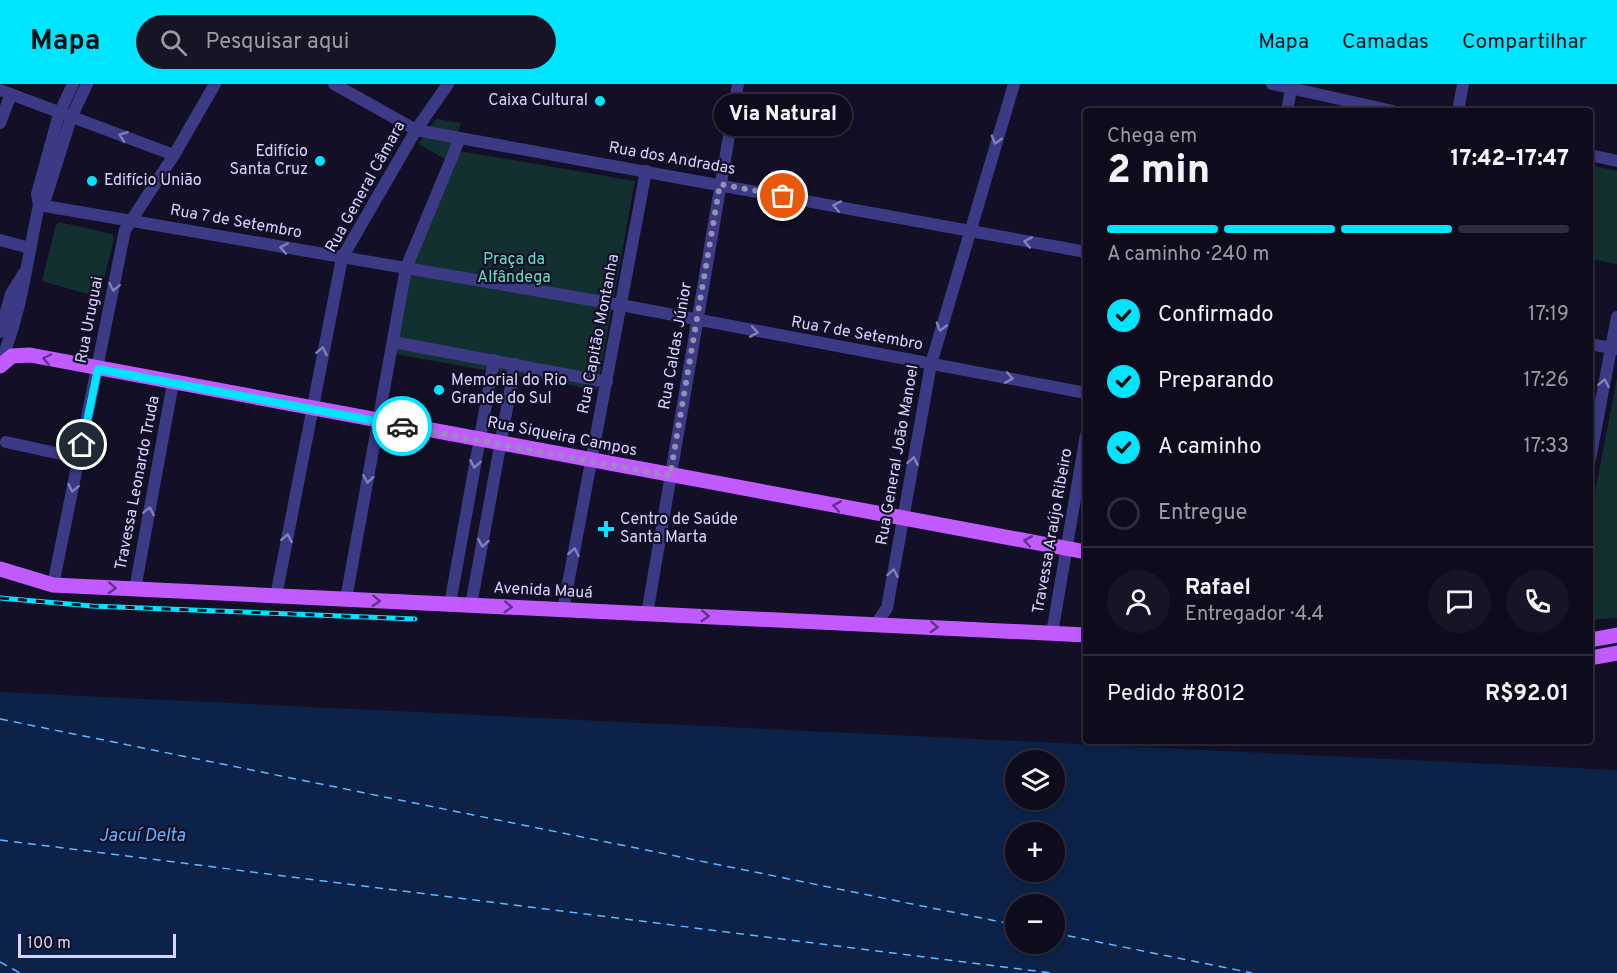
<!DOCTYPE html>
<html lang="pt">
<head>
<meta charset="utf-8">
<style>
  body { margin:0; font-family:Overpass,sans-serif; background:#171425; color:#f1f3f6; height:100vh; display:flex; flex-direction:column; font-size:22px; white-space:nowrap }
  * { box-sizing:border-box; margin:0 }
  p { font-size:20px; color:#9b9ba3 }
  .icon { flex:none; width:33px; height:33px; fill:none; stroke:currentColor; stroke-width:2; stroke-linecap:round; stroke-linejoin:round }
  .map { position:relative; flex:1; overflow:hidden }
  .details { position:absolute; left:1083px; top:24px; width:510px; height:636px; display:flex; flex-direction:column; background:#0e0b1c; border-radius:6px; box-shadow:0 3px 9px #0003,0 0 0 2px #2e2b3b }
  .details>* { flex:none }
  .fabs { position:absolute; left:1005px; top:666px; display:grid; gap:12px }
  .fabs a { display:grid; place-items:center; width:60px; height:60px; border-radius:50%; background:#0e0b1c; box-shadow:0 3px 9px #0003,0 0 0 2px #2e2b3b; font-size:30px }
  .scale { position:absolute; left:18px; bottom:15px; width:158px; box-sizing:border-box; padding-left:6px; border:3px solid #d9d4ff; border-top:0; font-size:16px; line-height:21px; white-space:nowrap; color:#d9d4ff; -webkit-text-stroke:4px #130f26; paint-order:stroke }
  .pin { position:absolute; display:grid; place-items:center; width:51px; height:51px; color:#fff; margin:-26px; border:3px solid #fff; border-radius:50%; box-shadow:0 2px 6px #0007 }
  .courier { position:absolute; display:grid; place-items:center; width:60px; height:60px; margin:-30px; border:4px solid #00e5ff; border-radius:50%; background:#fff; color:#222; box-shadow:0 2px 8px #0007 }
  .bubble { position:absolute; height:42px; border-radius:21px; background:#0e0b1c; box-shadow:0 3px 9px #0003,0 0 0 2px #2e2b3b; font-size:20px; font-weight:800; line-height:42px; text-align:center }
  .head em { font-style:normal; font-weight:800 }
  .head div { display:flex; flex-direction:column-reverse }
  .head { display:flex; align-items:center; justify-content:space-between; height:102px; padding:0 24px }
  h1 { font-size:39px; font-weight:800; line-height:45px }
  .bar { display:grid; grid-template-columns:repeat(4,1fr); gap:9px 6px; align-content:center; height:72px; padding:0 24px }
  .bar i { height:8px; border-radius:4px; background:#2e2b3b }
  .bar .active { background:#00e5ff }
  .bar p { grid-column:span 4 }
  .line { display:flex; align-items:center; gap:15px; padding:0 24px; border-top:2px solid #2e2b3b }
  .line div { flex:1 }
  .round { display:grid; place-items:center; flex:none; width:63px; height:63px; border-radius:32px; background:#171425 }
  ol { padding:0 24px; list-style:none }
  li { display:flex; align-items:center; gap:18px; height:66px }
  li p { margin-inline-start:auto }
  li .icon { padding:6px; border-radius:50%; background:#00e5ff; color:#111; stroke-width:4 }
  li:last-child { color:#9b9ba3 }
  li i { width:33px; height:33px; border:3px solid #2e2b3b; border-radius:50% }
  header { display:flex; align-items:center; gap:36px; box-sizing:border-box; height:84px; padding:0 30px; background:#00e5ff; color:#111 }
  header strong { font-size:28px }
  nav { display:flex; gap:33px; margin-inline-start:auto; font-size:21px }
  .search { width:420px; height:54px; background:#171425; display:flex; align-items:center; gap:15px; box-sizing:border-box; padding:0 21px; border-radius:33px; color:#9b9ba3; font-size:22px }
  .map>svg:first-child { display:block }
  .green { fill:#12302f }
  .water { fill:#0c2248; fill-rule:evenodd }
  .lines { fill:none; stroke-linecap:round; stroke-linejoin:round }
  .ferry { stroke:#62b6ff; stroke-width:1.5; stroke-dasharray:8 6; stroke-linecap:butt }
  .minor { stroke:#3d3a85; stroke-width:12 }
  .major { stroke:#c25bff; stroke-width:15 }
  .rail-casing { stroke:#00e5ff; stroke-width:5 }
  .rail { stroke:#130f26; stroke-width:3; stroke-dasharray:9; stroke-linecap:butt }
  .oneway { stroke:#837fbc }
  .oneway2 { stroke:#623188 }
  .done { stroke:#948fb3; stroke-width:6; stroke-dasharray:0 10.8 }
  .route { stroke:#00e5ff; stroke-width:8 }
  .poi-dot { fill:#00e5ff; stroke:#130f26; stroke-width:2 }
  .labels { text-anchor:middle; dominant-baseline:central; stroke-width:4.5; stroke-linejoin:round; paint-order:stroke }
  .poi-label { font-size:16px; fill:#d9d4ff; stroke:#130f26; text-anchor:start }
  .street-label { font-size:16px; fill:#d9d4ff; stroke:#130f26 }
  .park-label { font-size:16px; fill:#5fe0c0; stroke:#130f26 }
  .water-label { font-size:18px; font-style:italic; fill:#62b6ff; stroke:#130f26 }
</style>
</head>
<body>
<header>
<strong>Mapa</strong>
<div class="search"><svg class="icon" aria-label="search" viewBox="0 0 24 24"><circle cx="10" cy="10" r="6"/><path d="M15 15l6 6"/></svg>Pesquisar aqui</div>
<nav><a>Mapa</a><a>Camadas</a><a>Compartilhar</a></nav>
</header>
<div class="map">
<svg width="1617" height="889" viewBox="0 0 1617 889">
  <rect width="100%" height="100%" fill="#130f26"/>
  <g class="green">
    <polygon points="436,35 461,39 453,66 635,97 597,306 395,270 406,184 449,77 418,60"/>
    <polygon points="1590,81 1617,87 1617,180 1590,175"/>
    <polygon points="59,138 112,150 114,155 100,211 88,208 87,210 42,197 56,141"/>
    <polygon points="1617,294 1617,534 1590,536 1590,434"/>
  </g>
  <path class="water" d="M0,608L1617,686V889H0ZM1054,676V716H1016V676ZM1016,748H1054V788H1016ZM1016,820H1054V860H1016Z"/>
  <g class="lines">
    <g class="ferry">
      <polyline points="0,635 1016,841"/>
      <polyline points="0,756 1051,889"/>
      <polyline points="1054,849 1252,889"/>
      <polyline points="0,878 20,889"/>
    </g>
    <g class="minor">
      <polyline points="334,0 416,46 1086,168"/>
      <polyline points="1272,0 1393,27"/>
      <polyline points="0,6 174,71"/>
      <polyline points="1287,27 1292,0"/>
      <polyline points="1458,27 1463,0"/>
      <polyline points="0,39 11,10"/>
      <polyline points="1590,71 1617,77"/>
      <polyline points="39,121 621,221 1086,309"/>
      <polyline points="39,121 46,113 71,34 87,0"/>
      <polyline points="0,156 30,164"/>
      <polyline points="0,248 11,210 24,189"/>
      <polyline points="393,258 607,298"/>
      <polyline points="1590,260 1617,265"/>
      <path d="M0,279C22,229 27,175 39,121L37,110L59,30L73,0"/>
      <polyline points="6,358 65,371"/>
      <polyline points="1590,375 1617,233"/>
      <polyline points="53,501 125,146 174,71 215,0"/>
      <polyline points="135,505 173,299"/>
      <polyline points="276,512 342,174 416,46 448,0"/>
      <polyline points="346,515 406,184 460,54"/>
      <polyline points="450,520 494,276"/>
      <polyline points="471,521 515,280"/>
      <polyline points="563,526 646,87"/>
      <polyline points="647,530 738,0"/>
      <polyline points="876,540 887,524 931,280 1014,0"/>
      <polyline points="1052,549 1086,351"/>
    </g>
    <g class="major">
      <polyline points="0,282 12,272 30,271 1086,468"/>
      <polyline points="0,485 53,501 1086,551"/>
      <polyline points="1590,556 1617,551"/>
      <polyline points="1590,574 1617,569"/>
    </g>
    <g class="rail-casing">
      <polyline id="rail" points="0,514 92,522 415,535"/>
    </g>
    <use href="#rail" class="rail"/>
  </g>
  <defs><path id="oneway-chevron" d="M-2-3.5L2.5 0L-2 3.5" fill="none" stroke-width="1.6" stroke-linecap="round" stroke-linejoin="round" transform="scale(1.5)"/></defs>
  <g class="oneway">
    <use href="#oneway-chevron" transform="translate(123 52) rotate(-160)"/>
    <use href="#oneway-chevron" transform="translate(996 56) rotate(107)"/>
    <use href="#oneway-chevron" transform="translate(837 122) rotate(-169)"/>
    <use href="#oneway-chevron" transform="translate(1028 158) rotate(-170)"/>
    <use href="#oneway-chevron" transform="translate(284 164) rotate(-170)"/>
    <use href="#oneway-chevron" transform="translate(114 203) rotate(101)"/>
    <use href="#oneway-chevron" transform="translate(941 243) rotate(106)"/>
    <use href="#oneway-chevron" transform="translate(754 248) rotate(10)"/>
    <use href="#oneway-chevron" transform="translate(322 267) rotate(-78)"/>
    <use href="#oneway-chevron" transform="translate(1009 294) rotate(10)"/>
    <use href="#oneway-chevron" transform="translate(1604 299) rotate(-79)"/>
    <use href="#oneway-chevron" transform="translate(913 377) rotate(-80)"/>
    <use href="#oneway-chevron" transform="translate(475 380) rotate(100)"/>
    <use href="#oneway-chevron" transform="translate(368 395) rotate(100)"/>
    <use href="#oneway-chevron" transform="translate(73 404) rotate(102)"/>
    <use href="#oneway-chevron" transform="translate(149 427) rotate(-79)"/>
    <use href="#oneway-chevron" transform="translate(287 454) rotate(-79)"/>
    <use href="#oneway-chevron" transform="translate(483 459) rotate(100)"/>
    <use href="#oneway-chevron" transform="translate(574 468) rotate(-79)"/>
    <use href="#oneway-chevron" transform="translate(893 489) rotate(-80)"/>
  </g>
  <g class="oneway2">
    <use href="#oneway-chevron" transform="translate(47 275) rotate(-168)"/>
    <use href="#oneway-chevron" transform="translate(837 422) rotate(-170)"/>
    <use href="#oneway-chevron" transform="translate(1028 457) rotate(-170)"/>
    <use href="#oneway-chevron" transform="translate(112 504) rotate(3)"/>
    <use href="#oneway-chevron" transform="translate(376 517) rotate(3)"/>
    <use href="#oneway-chevron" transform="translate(508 523) rotate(3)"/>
    <use href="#oneway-chevron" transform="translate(705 532) rotate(3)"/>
    <use href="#oneway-chevron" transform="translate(934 543) rotate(3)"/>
  </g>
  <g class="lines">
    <polyline class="done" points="402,342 670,392 720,100 783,112"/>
    <polyline class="route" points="82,361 98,285 402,342"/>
  </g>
  <g class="poi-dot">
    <circle cx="600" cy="17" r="6"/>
    <circle cx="320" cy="77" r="6"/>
    <circle cx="92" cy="97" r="6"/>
    <circle cx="439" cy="306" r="6"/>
    <path d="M603 436h6v6h6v6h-6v6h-6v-6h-6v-6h6z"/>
  </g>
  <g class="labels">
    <g class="poi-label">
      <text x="588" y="17" text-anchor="end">Caixa Cultural</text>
      <text x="308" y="68" text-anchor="end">Edifício<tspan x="308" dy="18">Santa Cruz</tspan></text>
      <text x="104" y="97">Edifício União</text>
      <text x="451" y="297">Memorial do Rio<tspan x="451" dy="18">Grande do Sul</tspan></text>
      <text x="620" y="436">Centro de Saúde<tspan x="620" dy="18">Santa Marta</tspan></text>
    </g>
    <g class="street-label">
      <text transform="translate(672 75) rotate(10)">Rua dos Andradas</text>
      <text transform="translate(366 103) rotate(-61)">Rua General Câmara</text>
      <text transform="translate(236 138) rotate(10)">Rua 7 de Setembro</text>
      <text transform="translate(90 236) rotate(-79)">Rua Uruguai</text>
      <text transform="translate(599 250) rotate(-79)">Rua Capitão Montanha</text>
      <text transform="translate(857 250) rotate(10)">Rua 7 de Setembro</text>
      <text transform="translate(676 262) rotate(-80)">Rua Caldas Júnior</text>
      <text transform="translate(562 353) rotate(11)">Rua Siqueira Campos</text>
      <text transform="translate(898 371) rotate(-80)">Rua General João Manoel</text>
      <text transform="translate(138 399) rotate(-79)">Travessa Leonardo Truda</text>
      <text transform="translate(1053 447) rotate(-80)">Travessa Araújo Ribeiro</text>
      <text transform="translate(543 507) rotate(3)">Avenida Mauá</text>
    </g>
    <g class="park-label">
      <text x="514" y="176">Praça da<tspan x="514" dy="18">Alfândega</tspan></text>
    </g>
    <g class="water-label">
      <text x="142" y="752">Jacuí Delta</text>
    </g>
  </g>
</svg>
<div class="fabs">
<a><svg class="icon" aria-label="layers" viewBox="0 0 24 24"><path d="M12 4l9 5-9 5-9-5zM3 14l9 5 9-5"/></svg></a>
<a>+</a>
<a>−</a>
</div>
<div class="scale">100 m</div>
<div class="pin" style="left:783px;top:112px;background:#ea580c"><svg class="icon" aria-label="bag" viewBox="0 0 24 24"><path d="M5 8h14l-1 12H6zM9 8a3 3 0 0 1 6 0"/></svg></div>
<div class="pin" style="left:82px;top:361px;background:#1f2937"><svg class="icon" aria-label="home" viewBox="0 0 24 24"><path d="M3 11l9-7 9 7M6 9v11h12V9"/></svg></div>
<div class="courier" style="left:402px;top:342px"><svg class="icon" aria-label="car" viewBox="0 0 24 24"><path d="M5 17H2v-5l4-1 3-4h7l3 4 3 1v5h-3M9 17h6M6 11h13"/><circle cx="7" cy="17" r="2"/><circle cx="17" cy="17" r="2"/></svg></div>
<div class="bubble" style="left:714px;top:10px;width:138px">Via Natural</div>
<section class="details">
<div class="head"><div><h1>2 min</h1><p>Chega em</p></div><em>17:42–17:47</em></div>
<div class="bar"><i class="active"></i><i class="active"></i><i class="active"></i><i></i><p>A caminho · 240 m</p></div>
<ol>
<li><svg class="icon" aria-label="check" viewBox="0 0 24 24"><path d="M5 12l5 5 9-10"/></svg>Confirmado<p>17:19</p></li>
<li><svg class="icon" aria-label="check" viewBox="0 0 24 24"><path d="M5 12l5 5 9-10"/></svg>Preparando<p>17:26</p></li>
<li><svg class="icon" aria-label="check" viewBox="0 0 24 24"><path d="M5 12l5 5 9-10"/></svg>A caminho<p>17:33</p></li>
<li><i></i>Entregue</li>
</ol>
<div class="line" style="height:108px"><a class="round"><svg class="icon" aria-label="person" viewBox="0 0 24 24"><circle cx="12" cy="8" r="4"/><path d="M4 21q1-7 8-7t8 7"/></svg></a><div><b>Rafael</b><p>Entregador · 4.4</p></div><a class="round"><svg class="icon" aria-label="chat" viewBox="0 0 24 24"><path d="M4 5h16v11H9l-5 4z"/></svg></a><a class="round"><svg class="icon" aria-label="phone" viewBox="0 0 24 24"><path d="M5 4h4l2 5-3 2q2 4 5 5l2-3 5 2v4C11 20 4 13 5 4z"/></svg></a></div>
<div class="line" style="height:78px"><div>Pedido #8012</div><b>R$92.01</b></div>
</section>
</div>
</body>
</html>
